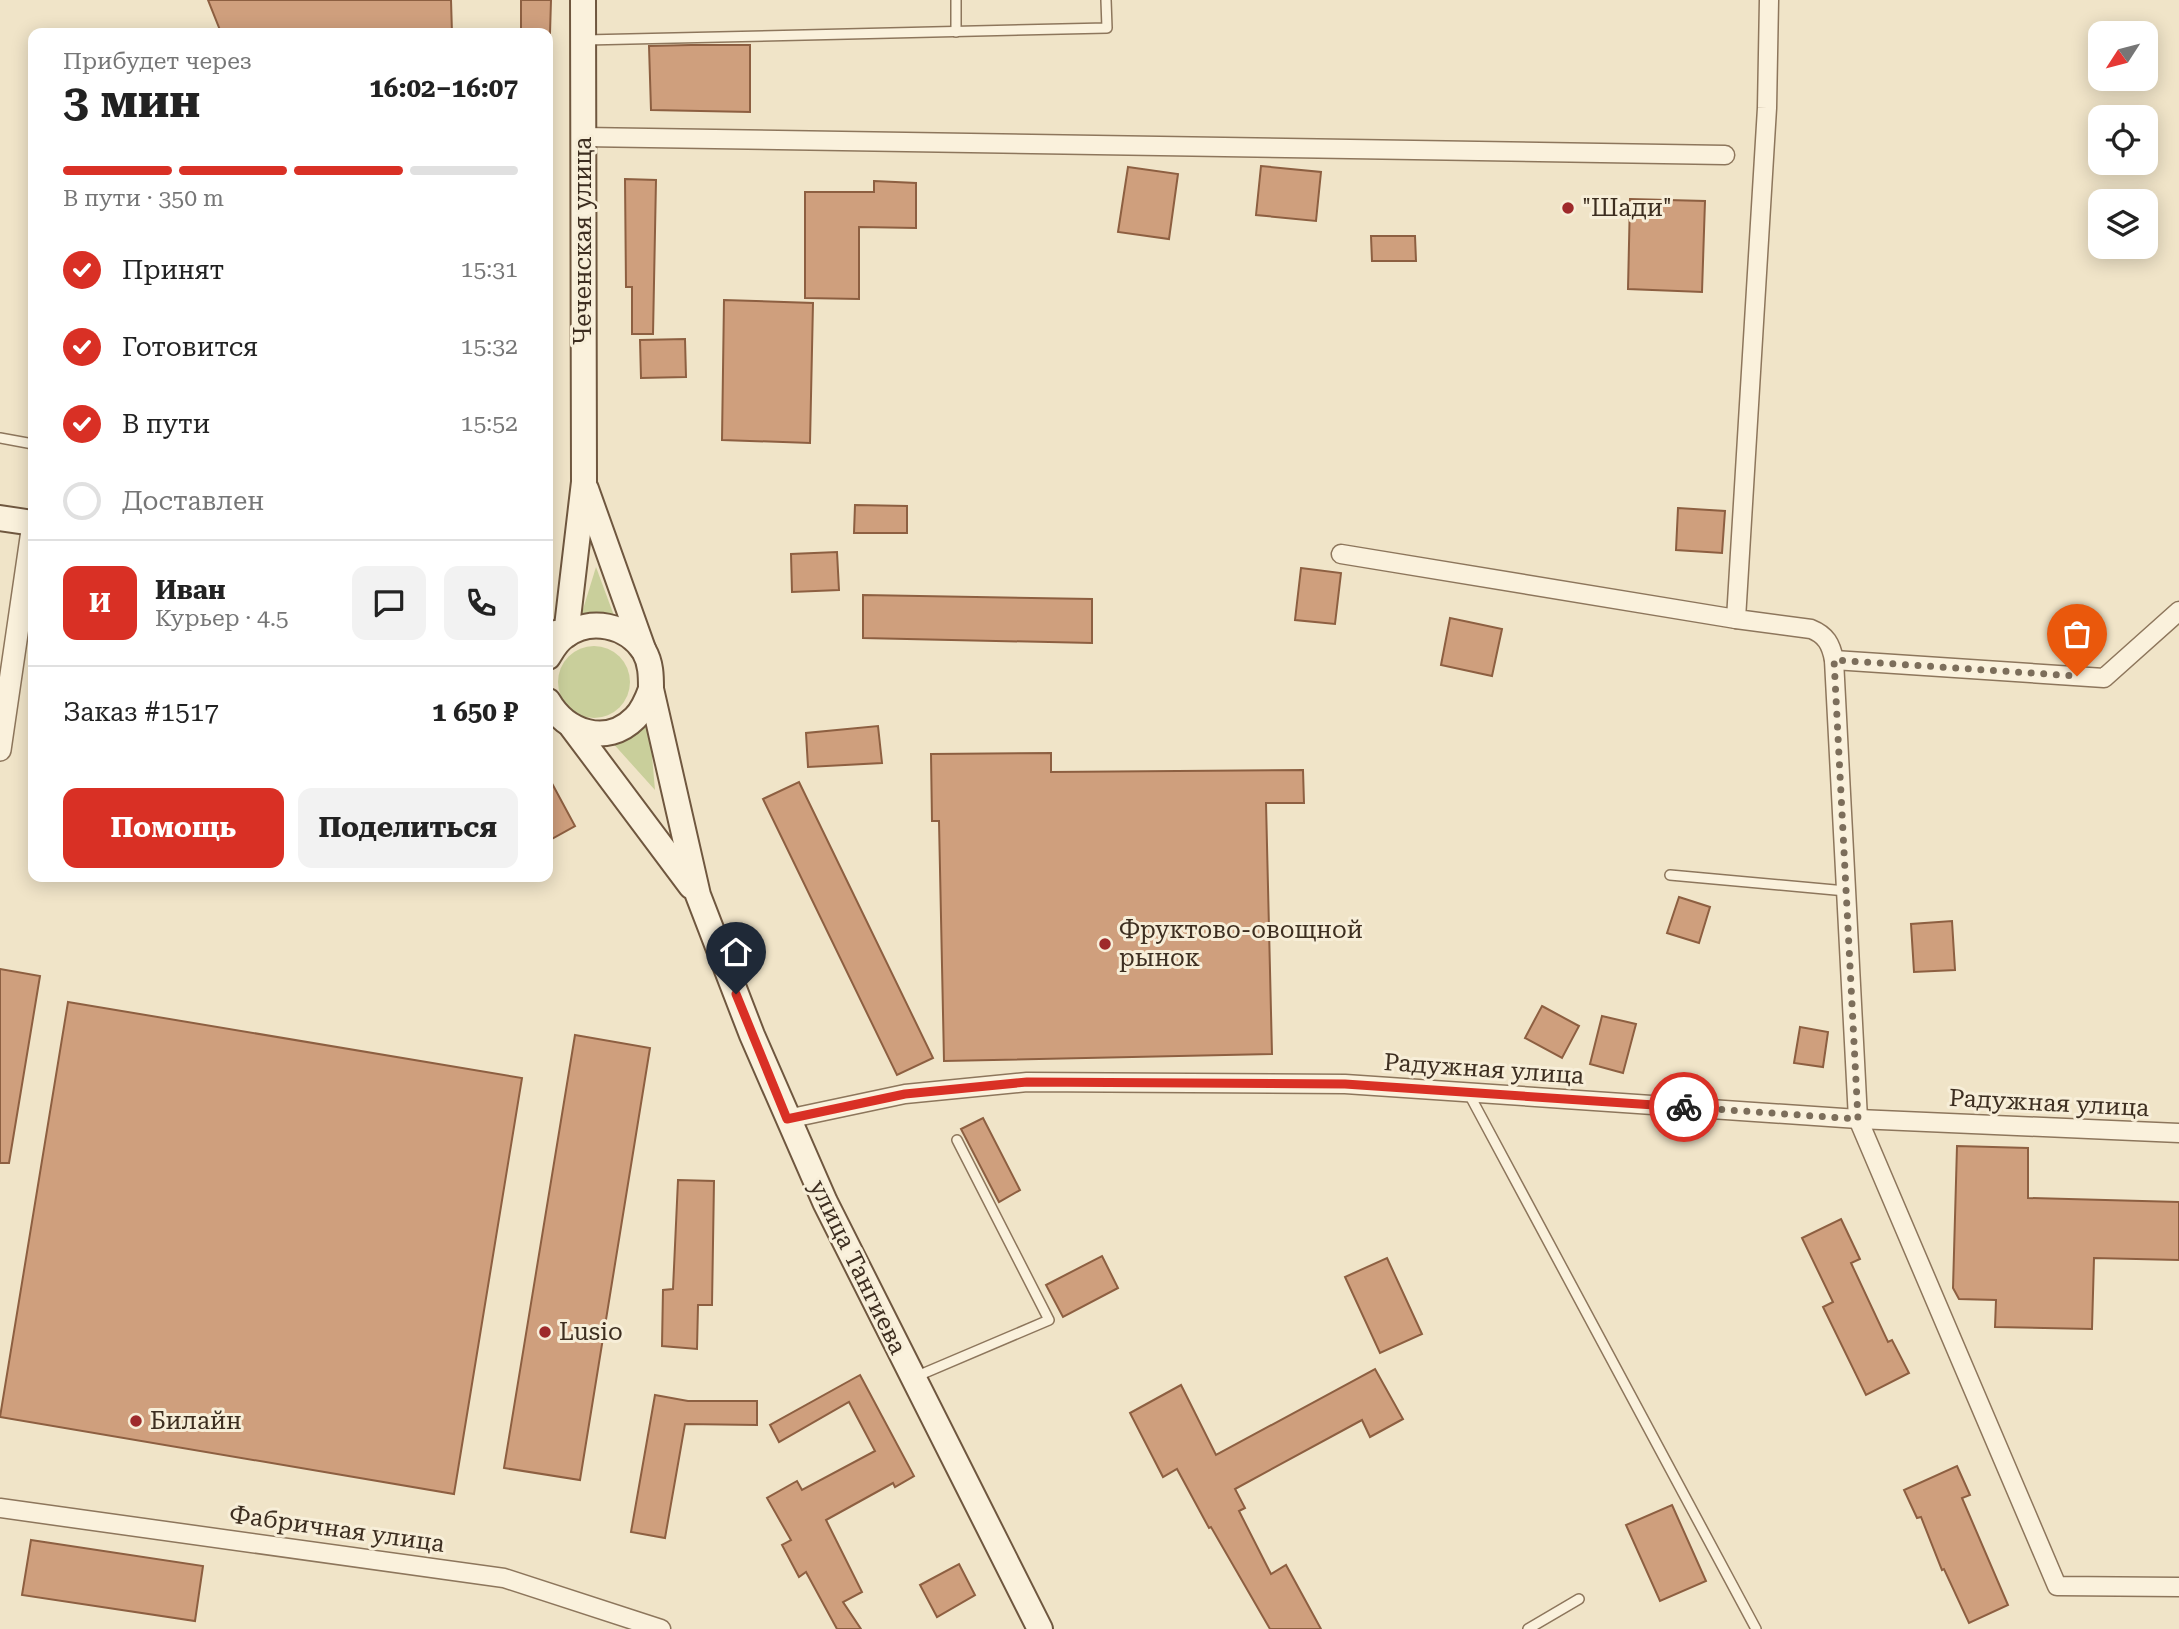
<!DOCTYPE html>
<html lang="ru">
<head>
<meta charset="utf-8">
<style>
  body { margin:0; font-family:"Roboto Serif",serif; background:#f2f2f2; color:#222; height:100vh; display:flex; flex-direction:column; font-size:26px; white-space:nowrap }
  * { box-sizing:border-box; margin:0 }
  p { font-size:23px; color:#767676 }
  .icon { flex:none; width:38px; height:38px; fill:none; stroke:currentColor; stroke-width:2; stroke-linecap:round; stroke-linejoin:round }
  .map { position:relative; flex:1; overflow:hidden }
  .details { position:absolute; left:28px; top:28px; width:525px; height:854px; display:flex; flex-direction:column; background:#fff; border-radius:14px; box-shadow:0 4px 18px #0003 }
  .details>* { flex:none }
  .needle { width:46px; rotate:234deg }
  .tools { position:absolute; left:2088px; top:21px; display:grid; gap:14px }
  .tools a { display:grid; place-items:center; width:70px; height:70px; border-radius:14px; background:#fff; box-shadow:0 4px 18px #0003; font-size:35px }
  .pin { position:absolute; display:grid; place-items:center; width:60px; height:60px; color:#fff; margin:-72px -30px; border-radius:50% 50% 50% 0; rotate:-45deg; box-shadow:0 0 7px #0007 }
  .pin .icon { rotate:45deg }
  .courier { position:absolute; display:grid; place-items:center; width:70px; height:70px; margin:-35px; border:5px solid #d93025; border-radius:50%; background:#fff; color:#222; box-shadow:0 2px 9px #0007 }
  .headline em { font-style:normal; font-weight:700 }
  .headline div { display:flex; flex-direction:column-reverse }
  .headline { display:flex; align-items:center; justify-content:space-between; height:119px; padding:0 35px }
  h1 { font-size:46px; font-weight:700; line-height:52px }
  .bar { display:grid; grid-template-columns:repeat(4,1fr); gap:10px 7px; align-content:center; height:84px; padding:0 35px }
  .bar i { height:9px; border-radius:5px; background:#e0e0e0 }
  .bar .selected { background:#d93025 }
  .bar p { grid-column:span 4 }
  .line { display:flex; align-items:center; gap:18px; padding:0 35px; border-top:2px solid #e0e0e0 }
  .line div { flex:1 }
  .round { display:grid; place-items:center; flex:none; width:74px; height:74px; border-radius:14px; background:#f2f2f2 }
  ol { padding:0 35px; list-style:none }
  li { display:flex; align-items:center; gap:21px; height:77px }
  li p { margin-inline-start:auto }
  li .icon { padding:7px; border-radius:50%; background:#d93025; color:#fff; stroke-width:4 }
  li:last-child { color:#767676 }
  li i { width:38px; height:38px; border:4px solid #e0e0e0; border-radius:50% }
  .action { display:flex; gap:14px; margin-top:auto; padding:14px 35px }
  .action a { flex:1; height:80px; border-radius:14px; background:#d93025; color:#fff; font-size:28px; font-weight:700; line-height:80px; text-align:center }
  .action a+a { background:#f2f2f2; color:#222 }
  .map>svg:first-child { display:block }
  .green { fill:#c9cf9b }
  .building { fill:#cf9f7d; stroke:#8d5f41; stroke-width:2 }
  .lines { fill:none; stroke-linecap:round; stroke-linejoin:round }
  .service-casing { stroke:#8d765c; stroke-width:12 }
  .minor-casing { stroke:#8d765c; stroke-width:21 }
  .tertiary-casing { stroke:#8d765c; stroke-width:24 }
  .secondary-casing { stroke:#6f573f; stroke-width:28 }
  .service { stroke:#faf1dc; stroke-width:9 }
  .minor { stroke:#faf1dc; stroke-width:18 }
  .tertiary { stroke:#faf1dc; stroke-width:21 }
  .secondary { stroke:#faf1dc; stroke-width:24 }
  .done { stroke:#7c6e5b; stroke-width:7; stroke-dasharray:0 12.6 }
  .route { stroke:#d93025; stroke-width:9 }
  .poi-dot { fill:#9e2a2b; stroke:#f7eed8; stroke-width:2.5 }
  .labels { text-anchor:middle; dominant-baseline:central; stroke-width:6; stroke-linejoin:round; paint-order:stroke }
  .poi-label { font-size:24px; fill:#3d2e20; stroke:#f7eed8; text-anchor:start }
  .street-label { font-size:24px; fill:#3d2e20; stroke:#f7eed8 }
</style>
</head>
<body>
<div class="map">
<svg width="2179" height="1629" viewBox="0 0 2179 1629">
  <rect width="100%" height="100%" fill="#f0e4c8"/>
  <g class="green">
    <polygon points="596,567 616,621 580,619"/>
    <circle cx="594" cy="682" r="36"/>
    <path d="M649,721L655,790L610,740C630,740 635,735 649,721Z"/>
  </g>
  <g class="building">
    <polygon points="208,0 451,0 452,33 225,33 220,30"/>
    <polygon points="521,0 551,0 550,33 521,33"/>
    <polygon points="691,45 750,45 750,112 651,110 649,46"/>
    <polygon points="1261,166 1321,172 1316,221 1256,215"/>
    <polygon points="1128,167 1178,174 1169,239 1118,232"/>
    <polygon points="625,179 656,180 653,334 632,334 632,287 626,287"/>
    <polygon points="874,181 916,183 916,228 859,227 859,299 805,298 805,192 874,192"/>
    <polygon points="1630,199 1705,201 1702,292 1628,289"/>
    <polygon points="1371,236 1415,236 1416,261 1372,261"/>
    <polygon points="724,300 813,303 810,443 722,440"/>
    <polygon points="685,339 686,377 641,378 640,340"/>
    <polygon points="855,505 907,506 907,533 854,533"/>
    <polygon points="1678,508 1725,511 1722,553 1676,550"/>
    <polygon points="837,552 839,590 792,592 791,554"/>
    <polygon points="1301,568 1341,573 1335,624 1295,620"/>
    <polygon points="863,595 1092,599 1092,643 863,638"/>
    <polygon points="1450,618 1502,629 1492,676 1441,665"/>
    <polygon points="878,726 882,763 808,767 806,733"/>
    <polygon points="1051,753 1051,772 1303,770 1304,803 1266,803 1272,1054 944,1061 939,821 932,821 931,754"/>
    <polygon points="548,776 575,826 548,841"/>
    <polygon points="799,782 933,1058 897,1075 763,799"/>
    <polygon points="1679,897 1710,907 1699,943 1667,933"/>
    <polygon points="1952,921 1955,970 1914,972 1911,924"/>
    <polygon points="0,969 40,976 9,1163 0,1163"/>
    <polygon points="68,1002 522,1078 454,1494 0,1417"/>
    <polygon points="1542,1006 1579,1026 1562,1058 1525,1038"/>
    <polygon points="1602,1016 1636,1024 1623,1073 1590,1064"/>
    <polygon points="1800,1027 1828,1032 1823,1067 1794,1063"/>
    <polygon points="575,1035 650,1048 580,1480 504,1468"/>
    <polygon points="983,1118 1020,1190 999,1202 961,1129"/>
    <polygon points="1957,1146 2028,1148 2028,1198 2179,1202 2179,1260 2094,1258 2092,1329 1995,1327 1996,1300 1959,1299 1953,1288"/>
    <polygon points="678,1180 714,1181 712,1305 698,1305 697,1349 662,1346 663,1290 673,1289"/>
    <polygon points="1841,1219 1860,1259 1851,1263 1888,1342 1892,1340 1909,1373 1866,1395 1823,1307 1833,1302 1802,1238"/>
    <polygon points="1102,1256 1118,1288 1063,1317 1046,1285"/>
    <polygon points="1387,1258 1422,1334 1380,1353 1345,1277"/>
    <polygon points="1375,1369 1403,1419 1370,1437 1362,1420 1235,1489 1245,1508 1239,1511 1271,1574 1286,1565 1321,1629 1270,1629 1211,1527 1209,1528 1177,1469 1163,1477 1130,1413 1181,1385 1216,1455"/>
    <polygon points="860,1375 914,1476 895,1487 893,1483 826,1520 862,1592 843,1602 861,1629 837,1629 806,1572 799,1577 782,1545 791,1540 767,1498 797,1481 802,1490 875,1451 849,1402 779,1442 770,1425"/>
    <polygon points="655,1395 688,1401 757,1401 757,1425 685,1424 665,1538 631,1532"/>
    <polygon points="1957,1466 1970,1495 1962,1498 2008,1605 1969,1623 1944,1569 1942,1570 1921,1517 1917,1518 1904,1490"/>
    <polygon points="1672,1505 1706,1581 1660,1601 1626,1525"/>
    <polygon points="31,1540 203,1566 195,1621 22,1595"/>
    <polygon points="959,1564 975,1595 937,1617 920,1585"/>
  </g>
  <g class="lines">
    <g class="service-casing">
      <g id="service">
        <polyline points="956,32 956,0"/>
        <polyline points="585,40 1107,28 1106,0"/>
        <polyline points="0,438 33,444"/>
        <polyline points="1670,875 1846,891"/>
        <polyline points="1469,1094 1756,1629"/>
        <polyline points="915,1377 1049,1320 957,1140"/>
        <polyline points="1528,1629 1579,1599"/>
      </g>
    </g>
    <g class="minor-casing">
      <g id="minor">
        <path d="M1769,0L1767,108L1736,619L1811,629C1826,635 1831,644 1834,660L1858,1119L2057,1586L2179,1587"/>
        <polyline points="583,137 1725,155"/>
        <polyline points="1341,554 1736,619"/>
        <polyline points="1834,660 2104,678 2179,611"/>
        <polyline points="787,1119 905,1094 1027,1082 1345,1084 1858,1119 2179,1133"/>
        <polyline points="0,1508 504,1578 661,1629"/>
      </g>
    </g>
    <g class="tertiary-casing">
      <polyline id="tertiary" points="0,750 33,524"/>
    </g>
    <g class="secondary-casing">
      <g id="secondary">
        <polyline points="586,489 643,649"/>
        <polyline points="0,518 33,523"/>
        <polyline points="555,633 566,635 584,482 583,0"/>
        <path d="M548,657C553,649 557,641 565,636C590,617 627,625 644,651C651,663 651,676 651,689L698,895L752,1035L825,1202L1040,1629"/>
        <path d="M548,701C566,732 606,747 635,718C643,710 647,700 651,689"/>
        <polyline points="572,727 691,886"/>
      </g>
    </g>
    <use href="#service" class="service"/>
    <use href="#minor" class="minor"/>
    <use href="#tertiary" class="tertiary"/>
    <use href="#secondary" class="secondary"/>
  </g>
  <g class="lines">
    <polyline class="done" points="1684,1107 1858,1119 1834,660 2077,676"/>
    <polyline class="route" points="736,994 787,1119 905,1094 1027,1082 1345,1084 1684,1107"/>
  </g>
  <g class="poi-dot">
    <circle cx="1568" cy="208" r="7"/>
    <circle cx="1105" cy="944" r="7"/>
    <circle cx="545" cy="1332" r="7"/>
    <circle cx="136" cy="1421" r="7"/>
  </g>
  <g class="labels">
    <g class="poi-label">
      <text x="1582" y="208">"Шади"</text>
      <text x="1119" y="930">Фруктово-овощной<tspan x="1119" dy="28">рынок</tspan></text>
      <text x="559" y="1332">Lusio</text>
      <text x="150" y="1421">Билайн</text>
    </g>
    <g class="street-label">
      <text transform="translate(583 241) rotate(-90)">Чеченская улица</text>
      <text transform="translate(1484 1069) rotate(4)">Радужная улица</text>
      <text transform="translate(2049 1103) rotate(3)">Радужная улица</text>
      <text transform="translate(858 1267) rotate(64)">улица Тангиева</text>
      <text transform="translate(337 1529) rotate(8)">Фабричная улица</text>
    </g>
  </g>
</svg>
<div class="tools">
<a><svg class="needle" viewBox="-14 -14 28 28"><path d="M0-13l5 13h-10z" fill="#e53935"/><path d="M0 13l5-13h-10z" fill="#767676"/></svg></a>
<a><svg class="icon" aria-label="locate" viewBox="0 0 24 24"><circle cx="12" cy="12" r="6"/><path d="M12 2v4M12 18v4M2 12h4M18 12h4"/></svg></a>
<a><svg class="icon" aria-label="layers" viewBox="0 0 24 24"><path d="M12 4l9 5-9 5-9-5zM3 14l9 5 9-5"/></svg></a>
</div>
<div class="pin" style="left:2077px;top:676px;background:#ea580c"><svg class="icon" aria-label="bag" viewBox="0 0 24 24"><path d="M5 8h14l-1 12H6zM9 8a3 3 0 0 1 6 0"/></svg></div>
<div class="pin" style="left:736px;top:994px;background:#1f2937"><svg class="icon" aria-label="home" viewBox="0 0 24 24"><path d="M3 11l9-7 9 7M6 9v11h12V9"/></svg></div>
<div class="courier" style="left:1684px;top:1107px"><svg class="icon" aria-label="bike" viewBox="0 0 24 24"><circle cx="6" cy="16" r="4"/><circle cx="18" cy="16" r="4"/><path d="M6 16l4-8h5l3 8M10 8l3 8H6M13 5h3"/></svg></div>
<section class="details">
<div class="headline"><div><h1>3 мин</h1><p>Прибудет через</p></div><em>16:02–16:07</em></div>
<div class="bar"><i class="selected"></i><i class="selected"></i><i class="selected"></i><i></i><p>В пути · 350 m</p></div>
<ol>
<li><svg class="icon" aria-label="check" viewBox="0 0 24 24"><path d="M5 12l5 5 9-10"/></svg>Принят<p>15:31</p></li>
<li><svg class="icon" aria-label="check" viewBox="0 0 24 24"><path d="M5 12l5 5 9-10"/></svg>Готовится<p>15:32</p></li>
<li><svg class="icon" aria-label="check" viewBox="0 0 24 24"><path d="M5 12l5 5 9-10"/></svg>В пути<p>15:52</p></li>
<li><i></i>Доставлен</li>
</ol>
<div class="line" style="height:126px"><b class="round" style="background:#d93025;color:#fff">И</b><div><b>Иван</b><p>Курьер · 4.5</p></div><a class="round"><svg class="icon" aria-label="chat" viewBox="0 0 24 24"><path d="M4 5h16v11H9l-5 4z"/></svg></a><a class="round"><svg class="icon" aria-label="phone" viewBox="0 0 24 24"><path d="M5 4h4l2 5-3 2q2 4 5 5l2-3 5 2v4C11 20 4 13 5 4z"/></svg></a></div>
<div class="line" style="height:91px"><div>Заказ #1517</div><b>1 650 ₽</b></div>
<div class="action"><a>Помощь</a><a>Поделиться</a></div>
</section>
</div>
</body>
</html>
